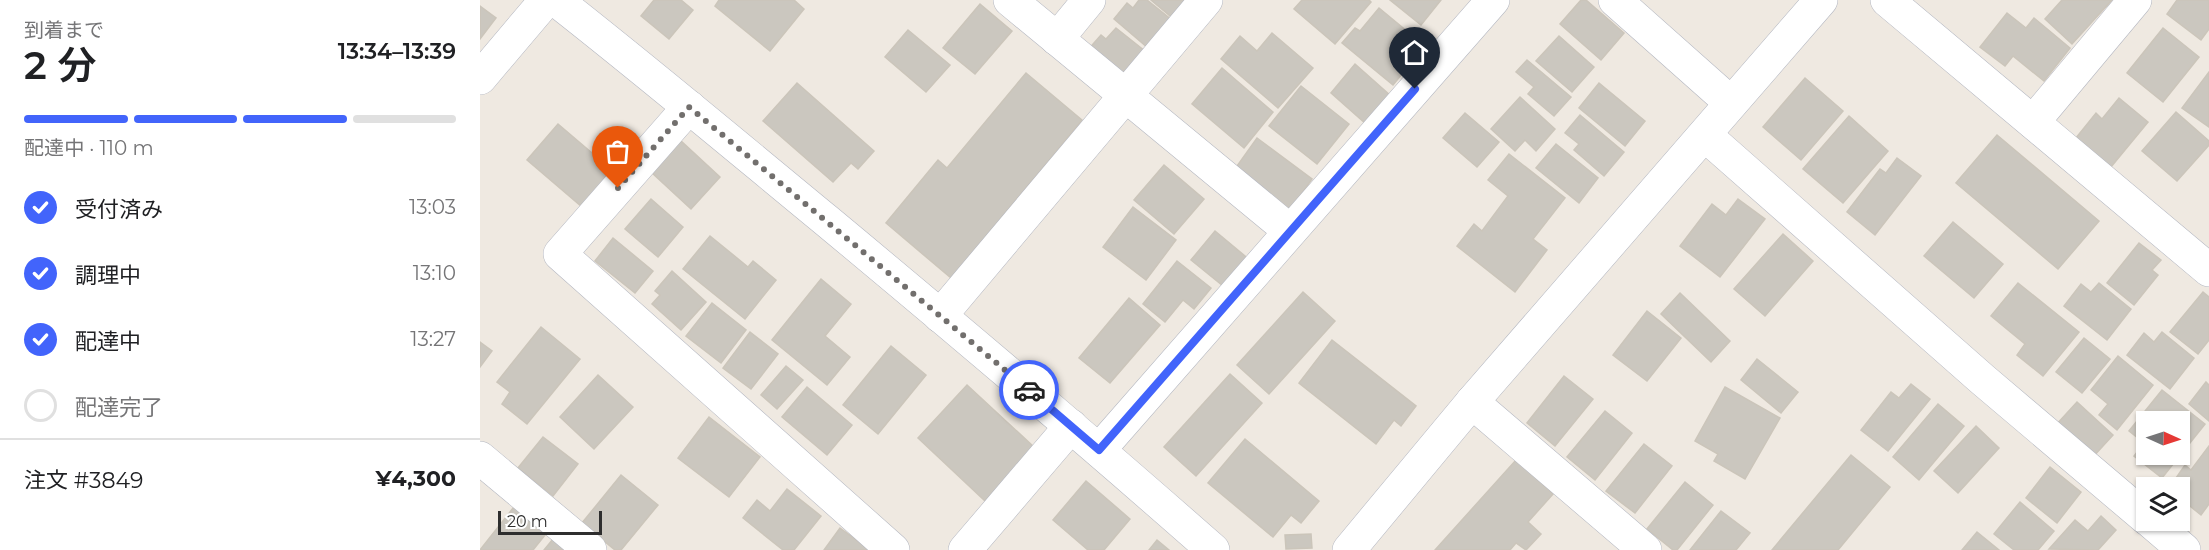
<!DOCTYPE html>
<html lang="ja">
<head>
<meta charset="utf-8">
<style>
  body { margin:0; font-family:Montserrat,"Noto Sans JP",sans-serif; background:#f2f2f2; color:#202124; height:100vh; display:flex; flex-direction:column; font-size:22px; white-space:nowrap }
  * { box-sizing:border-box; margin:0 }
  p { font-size:20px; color:#757577 }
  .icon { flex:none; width:33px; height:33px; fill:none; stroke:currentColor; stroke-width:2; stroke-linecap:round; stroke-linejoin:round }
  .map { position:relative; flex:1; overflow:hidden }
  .drawer { display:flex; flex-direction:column; background:#fff; width:480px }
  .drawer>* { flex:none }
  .needle { width:39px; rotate:93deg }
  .controls { position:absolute; left:1656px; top:411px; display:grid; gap:12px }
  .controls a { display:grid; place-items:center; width:54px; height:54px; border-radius:0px; background:#fff; box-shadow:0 2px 4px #0004; font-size:30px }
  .scale { position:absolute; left:18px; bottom:15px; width:104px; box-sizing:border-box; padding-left:6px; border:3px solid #2e2e2e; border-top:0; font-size:16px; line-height:21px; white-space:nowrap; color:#2e2e2e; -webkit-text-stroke:4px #fff; paint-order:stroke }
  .pin { position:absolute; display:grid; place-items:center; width:51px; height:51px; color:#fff; margin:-62px -26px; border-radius:50% 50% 50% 0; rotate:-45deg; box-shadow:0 0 6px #0007 }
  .pin .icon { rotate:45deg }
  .courier { position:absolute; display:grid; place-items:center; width:60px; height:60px; margin:-30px; border:4px solid #4264fb; border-radius:50%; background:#fff; color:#222; box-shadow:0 2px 8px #0007 }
  .head em { font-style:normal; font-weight:600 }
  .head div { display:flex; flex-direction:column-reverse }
  .head { display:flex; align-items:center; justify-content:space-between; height:102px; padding:0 24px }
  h1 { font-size:39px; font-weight:600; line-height:45px }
  .bar { display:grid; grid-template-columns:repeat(4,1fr); gap:9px 6px; align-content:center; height:72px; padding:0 24px }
  .bar i { height:8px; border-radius:4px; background:#e0e0e0 }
  .bar .selected { background:#4264fb }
  .bar p { grid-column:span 4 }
  .line { display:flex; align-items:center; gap:15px; padding:0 24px; border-top:2px solid #e0e0e0 }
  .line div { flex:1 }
  ol { padding:0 24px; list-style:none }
  li { display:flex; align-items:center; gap:18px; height:66px }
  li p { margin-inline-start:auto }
  li .icon { padding:6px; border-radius:50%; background:#4264fb; color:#fff; stroke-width:4 }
  li:last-child { color:#757577 }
  li i { width:33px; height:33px; border:3px solid #e0e0e0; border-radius:50% }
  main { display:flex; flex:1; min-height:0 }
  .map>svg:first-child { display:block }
  .building { fill:#cbc7bf; stroke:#cbc5ba; stroke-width:1.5; fill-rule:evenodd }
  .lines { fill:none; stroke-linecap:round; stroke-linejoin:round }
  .minor-casing { stroke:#b4b7c1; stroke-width:34 }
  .minor { stroke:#fff; stroke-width:33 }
  .done { stroke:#726f6d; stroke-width:6; stroke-dasharray:0 10.8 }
  .route { stroke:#4264fb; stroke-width:8 }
</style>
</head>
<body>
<main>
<section class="drawer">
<div class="head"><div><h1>2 分</h1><p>到着まで</p></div><em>13:34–13:39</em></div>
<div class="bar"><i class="selected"></i><i class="selected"></i><i class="selected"></i><i></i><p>配達中 · 110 m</p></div>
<ol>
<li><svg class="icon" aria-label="check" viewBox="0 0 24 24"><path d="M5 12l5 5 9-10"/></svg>受付済み<p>13:03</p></li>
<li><svg class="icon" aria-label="check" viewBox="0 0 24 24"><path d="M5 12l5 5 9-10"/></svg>調理中<p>13:10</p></li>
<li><svg class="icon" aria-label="check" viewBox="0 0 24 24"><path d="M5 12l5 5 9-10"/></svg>配達中<p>13:27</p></li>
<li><i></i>配達完了</li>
</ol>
<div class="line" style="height:78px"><div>注文 #3849</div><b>¥4,300</b></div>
</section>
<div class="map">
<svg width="1729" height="550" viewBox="0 0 1729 550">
  <rect width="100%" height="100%" fill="#efe9e1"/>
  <g class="building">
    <polygon points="174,0 201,0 213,10 189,39 161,16"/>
    <polygon points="239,0 314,0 324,9 290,51 235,6"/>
    <polygon points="659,0 667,0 692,20 668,48 634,19 647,3 653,8"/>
    <polygon points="671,0 713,0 696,21"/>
    <polygon points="822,0 889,0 891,2 855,44 814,9"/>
    <polygon points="910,0 961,0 941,25"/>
    <polygon points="1101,0 1106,0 1144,33 1121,60 1080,24"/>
    <polygon points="1582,0 1632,0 1592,44 1565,19"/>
    <polygon points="1697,0 1729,0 1729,29 1721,40 1687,14"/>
    <polygon points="500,4 532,31 495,74 463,48"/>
    <polygon points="0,6 16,18 0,39"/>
    <polygon points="899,8 945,46 913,85 862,43 875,28 880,31"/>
    <polygon points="1527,13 1546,28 1554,18 1590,48 1564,81 1533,56 1525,66 1500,47"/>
    <polygon points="636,28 665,51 642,79 607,51 621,35 626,39"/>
    <polygon points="1683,28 1719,57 1683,102 1647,73"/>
    <polygon points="428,30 470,65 446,92 405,57"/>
    <polygon points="792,33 833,68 798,108 741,59 760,36 777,51"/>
    <polygon points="1079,36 1114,67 1092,92 1056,61"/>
    <polygon points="1047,60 1091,97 1074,116 1048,94 1054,87 1036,72"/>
    <polygon points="875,64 911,96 886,124 851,93"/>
    <polygon points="742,68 793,112 764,148 712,104"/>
    <polygon points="1729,72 1729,127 1702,108"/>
    <polygon points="546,73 602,120 471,278 406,223 458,160 467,168"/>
    <polygon points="1325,78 1363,111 1321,160 1283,127"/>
    <polygon points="317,83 394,151 378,169 371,163 353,182 283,121"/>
    <polygon points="1119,83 1165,121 1145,146 1099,108"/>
    <polygon points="821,86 869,124 837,164 789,126"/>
    <polygon points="1040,97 1075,129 1056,151 1045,140 1035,151 1011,129"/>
    <polygon points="1639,98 1668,122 1631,167 1596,138 1616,113 1622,119"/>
    <polygon points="1696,112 1729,141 1729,145 1697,181 1662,151"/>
    <polygon points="985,113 1019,142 997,167 963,138"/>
    <polygon points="1100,115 1144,152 1124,176 1094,150 1099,144 1085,133"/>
    <polygon points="1369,116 1408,151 1363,203 1323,169"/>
    <polygon points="78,124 132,170 102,207 47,160"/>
    <polygon points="1517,135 1619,221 1578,269 1476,183"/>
    <polygon points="777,138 832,179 807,214 752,173"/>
    <polygon points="200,140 240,177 211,209 171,172"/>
    <polygon points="1076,144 1118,178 1099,203 1056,168"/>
    <polygon points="1029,154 1085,198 1053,239 1067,250 1035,292 977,246 994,224 1002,231 1028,196 1008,180"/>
    <polygon points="1417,158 1441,176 1395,235 1367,212 1400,169 1406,173"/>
    <polygon points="684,165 724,199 694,234 654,200"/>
    <polygon points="171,199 203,227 178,257 145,229"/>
    <polygon points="1258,199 1285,219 1240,277 1200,246 1232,204 1246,215"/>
    <polygon points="653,207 696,240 666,280 623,247"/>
    <polygon points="1473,222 1523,264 1494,298 1444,256"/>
    <polygon points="735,231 771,261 748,290 711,260"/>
    <polygon points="1303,234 1333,261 1285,316 1254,289"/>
    <polygon points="230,236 268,267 273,261 296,280 265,319 203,269"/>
    <polygon points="133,238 173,271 155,293 115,261"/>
    <polygon points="1659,243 1681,260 1672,270 1678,275 1654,305 1627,283"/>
    <polygon points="697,261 731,288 714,309 703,300 685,322 663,304"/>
    <polygon points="192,271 226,302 201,330 172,304 180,295 175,291"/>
    <polygon points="341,279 371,304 345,336 370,357 347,385 292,340"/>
    <polygon points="1538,283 1599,332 1563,376 1537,355 1545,344 1511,316"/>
    <polygon points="1619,283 1651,309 1627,340 1584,306 1601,284 1611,292"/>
    <polygon points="823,292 855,321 789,394 757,365"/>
    <polygon points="1723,292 1729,297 1729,340 1718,354 1690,332"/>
    <polygon points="1200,293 1250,341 1231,362 1181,314"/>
    <polygon points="649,298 680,325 630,383 599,358"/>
    <polygon points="232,303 266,330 241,363 206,336"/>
    <polygon points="1167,311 1201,338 1167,381 1133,355"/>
    <polygon points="61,327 100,359 47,424 22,404 30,392 17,382"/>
    <polygon points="270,332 298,354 271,389 243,368"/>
    <polygon points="1682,332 1714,358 1690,389 1647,355 1664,333 1674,342"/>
    <polygon points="1604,338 1630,359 1602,393 1576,372"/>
    <polygon points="852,340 936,406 921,426 914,420 896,444 819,383"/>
    <polygon points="0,342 12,351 0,367"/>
    <polygon points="411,346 446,375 398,434 363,405"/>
    <polygon points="1638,356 1673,385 1637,430 1619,415 1628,404 1611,390"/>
    <polygon points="1277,359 1318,392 1301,413 1261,380"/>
    <polygon points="306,366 323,380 297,409 281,395"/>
    <polygon points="750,374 782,403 716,476 684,447"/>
    <polygon points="118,375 153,407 114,449 80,417"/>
    <polygon points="1084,376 1113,399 1075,446 1047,423"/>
    <polygon points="1726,382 1729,385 1729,421 1709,404"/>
    <polygon points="1431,384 1450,399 1408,451 1381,430 1411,392 1419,398"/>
    <polygon points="487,385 554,447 505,501 438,438"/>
    <polygon points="327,387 372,425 347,455 302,417"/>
    <polygon points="1245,387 1300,418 1265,479 1234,461 1238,454 1215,441"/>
    <path d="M1682,390L1725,424L1682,478L1654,456L1664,443L1649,431ZM1666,422H1700V454H1666Z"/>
    <polygon points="1597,402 1633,435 1612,458 1576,425"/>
    <polygon points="1458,404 1484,426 1439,480 1413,457"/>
    <polygon points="1125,411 1152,433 1115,480 1087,457"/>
    <polygon points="229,417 280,457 249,497 198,458"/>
    <polygon points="1496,426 1519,448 1478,493 1454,471"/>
    <polygon points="63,437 98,464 73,496 38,468"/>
    <polygon points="765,439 839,501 821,523 811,515 793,537 728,483"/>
    <polygon points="1164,444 1192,466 1155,513 1126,491"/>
    <polygon points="1729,446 1729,504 1721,515 1700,498 1700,488 1689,488 1705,465 1711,470"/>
    <polygon points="1371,455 1410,487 1358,550 1292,550"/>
    <polygon points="1036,460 1073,494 1048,522 1061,534 1046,550 1036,543 1030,550 955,550"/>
    <polygon points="1570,467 1601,492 1577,523 1546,498"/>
    <polygon points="141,475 178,505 141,550 135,550 102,523"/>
    <polygon points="606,481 650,519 624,550 608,550 573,520"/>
    <polygon points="1205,482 1233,505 1197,550 1193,550 1167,529"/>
    <polygon points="307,489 341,516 314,550 303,550 263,518 277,500 290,511"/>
    <polygon points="1540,502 1574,531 1558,550 1534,550 1514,534"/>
    <polygon points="37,503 69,530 53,550 0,550"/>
    <polygon points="1241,511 1270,533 1256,550 1210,550"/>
    <polygon points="1621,516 1636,530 1618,550 1569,549 1595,520 1608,531"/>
    <polygon points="360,528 390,550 344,550"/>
    <polygon points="1497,532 1519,550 1482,550"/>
    <polygon points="831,534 832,548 806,549 805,535"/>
    <polygon points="73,539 86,550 64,550"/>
    <polygon points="677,540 689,550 669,550"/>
  </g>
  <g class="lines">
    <g class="minor-casing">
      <g id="minor">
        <path d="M76,0C168,72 257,147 347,221C477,329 606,438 733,550"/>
        <polyline points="530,0 810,231"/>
        <polyline points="1135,0 1251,103"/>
        <polyline points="1407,0 1729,270"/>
        <polyline points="577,39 609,0"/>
        <polyline points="0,78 66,0"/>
        <polyline points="209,107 80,254 413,550"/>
        <polyline points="1553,122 1655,0"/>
        <polyline points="1225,135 1502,379 1666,518"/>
        <polyline points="460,316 726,0"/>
        <polyline points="992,402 1165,550"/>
        <polyline points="619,450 1013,0"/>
        <polyline points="0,458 110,550"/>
        <polyline points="1669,520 1704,550"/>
        <polyline points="485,550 591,426"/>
        <polyline points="869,550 992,402 1341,0"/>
      </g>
    </g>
    <use href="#minor" class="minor"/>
  </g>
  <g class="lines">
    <polyline class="done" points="138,188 209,107 549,390"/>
    <polyline class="route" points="549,390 619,450 935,89"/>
  </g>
</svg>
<div class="controls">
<a><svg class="needle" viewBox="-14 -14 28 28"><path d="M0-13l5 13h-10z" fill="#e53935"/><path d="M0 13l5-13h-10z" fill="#757577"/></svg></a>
<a><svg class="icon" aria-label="layers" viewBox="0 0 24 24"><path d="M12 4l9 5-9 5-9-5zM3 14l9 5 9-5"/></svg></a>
</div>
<div class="scale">20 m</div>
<div class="pin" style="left:138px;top:188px;background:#ea580c"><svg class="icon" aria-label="bag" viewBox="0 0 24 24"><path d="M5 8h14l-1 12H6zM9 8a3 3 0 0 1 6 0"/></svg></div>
<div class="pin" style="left:935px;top:89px;background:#1f2937"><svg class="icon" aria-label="home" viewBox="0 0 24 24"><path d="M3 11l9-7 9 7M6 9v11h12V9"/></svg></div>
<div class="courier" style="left:549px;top:390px"><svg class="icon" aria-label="car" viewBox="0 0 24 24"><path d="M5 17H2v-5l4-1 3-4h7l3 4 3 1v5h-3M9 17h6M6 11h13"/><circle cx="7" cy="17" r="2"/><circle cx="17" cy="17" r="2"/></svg></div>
</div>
</main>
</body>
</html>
